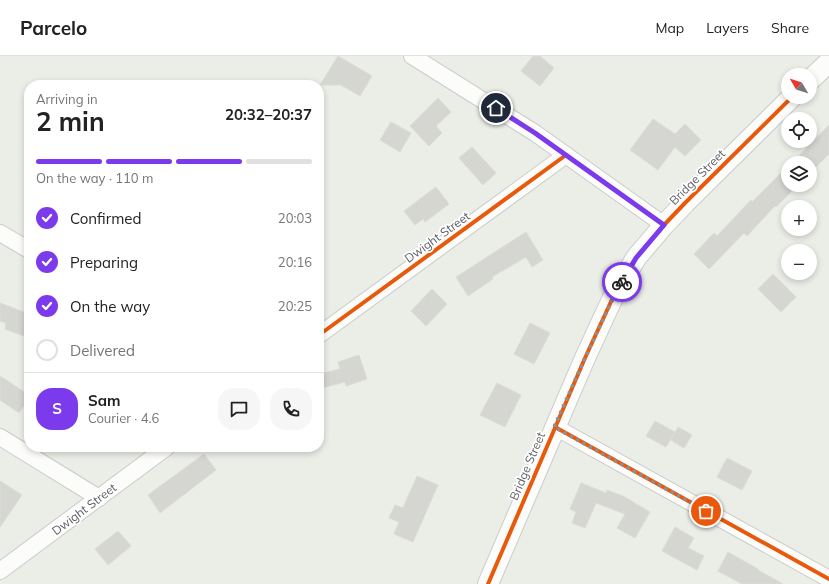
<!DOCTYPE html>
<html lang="en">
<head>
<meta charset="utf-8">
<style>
  body { margin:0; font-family:Mulish,sans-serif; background:#f6f6f6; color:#222; height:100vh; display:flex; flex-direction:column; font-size:15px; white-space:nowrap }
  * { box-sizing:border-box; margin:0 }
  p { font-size:13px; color:#767676 }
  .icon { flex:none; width:22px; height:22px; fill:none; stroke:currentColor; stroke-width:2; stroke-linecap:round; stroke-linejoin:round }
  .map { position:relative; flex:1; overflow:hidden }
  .side { position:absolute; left:24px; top:24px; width:300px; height:372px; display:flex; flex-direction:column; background:#fff; border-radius:16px; box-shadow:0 2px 6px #0003 }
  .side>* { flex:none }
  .needle { width:26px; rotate:309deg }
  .tools { position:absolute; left:781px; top:12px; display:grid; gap:8px }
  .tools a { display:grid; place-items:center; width:36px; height:36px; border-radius:50%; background:#fff; box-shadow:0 2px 6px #0003; font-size:20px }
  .pin { position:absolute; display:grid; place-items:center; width:34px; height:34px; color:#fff; margin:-17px; border:2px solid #fff; border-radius:50%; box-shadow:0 1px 4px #0007 }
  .courier { position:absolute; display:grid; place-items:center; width:40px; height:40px; margin:-20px; border:3px solid #7c3aed; border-radius:50%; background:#fff; color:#222; box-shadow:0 1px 5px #0007 }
  .overview em { font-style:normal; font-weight:700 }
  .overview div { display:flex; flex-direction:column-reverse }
  .overview { display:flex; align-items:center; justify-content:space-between; height:68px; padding:0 12px }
  h1 { font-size:26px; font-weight:700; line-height:30px }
  .bar { display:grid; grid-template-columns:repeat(4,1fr); gap:6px 4px; align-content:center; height:48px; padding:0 12px }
  .bar i { height:5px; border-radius:3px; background:#e0e0e0 }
  .bar .on { background:#7c3aed }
  .bar p { grid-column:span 4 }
  .line { display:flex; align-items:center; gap:10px; padding:0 12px; border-top:1px solid #e0e0e0 }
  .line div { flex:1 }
  .round { display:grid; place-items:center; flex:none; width:42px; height:42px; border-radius:16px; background:#f6f6f6 }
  ol { padding:0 12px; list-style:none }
  li { display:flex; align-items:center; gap:12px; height:44px }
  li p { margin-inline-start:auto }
  li .icon { padding:4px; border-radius:50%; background:#7c3aed; color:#fff; stroke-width:4 }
  li:last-child { color:#767676 }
  li i { width:22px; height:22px; border:2px solid #e0e0e0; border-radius:50% }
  header { display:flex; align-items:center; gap:24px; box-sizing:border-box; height:56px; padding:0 20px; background:#fff; border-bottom:1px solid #e0e0e0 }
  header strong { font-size:19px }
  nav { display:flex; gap:22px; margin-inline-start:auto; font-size:14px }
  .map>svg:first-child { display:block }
  .building { fill:#d5d6d2; stroke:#dadcd6 }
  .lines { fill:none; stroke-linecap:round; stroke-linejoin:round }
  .minor-casing { stroke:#cacbcb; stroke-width:18 }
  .tertiary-casing { stroke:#cacbcb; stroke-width:22 }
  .minor { stroke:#fcfcfb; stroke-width:16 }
  .tertiary { stroke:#fcfcfb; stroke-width:20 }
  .cycleway-casing { stroke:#fff; stroke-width:6 }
  .cycleway { stroke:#e8590c; stroke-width:4 }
  .done { stroke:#8f8f92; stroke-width:4; stroke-dasharray:0 7.2 }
  .route { stroke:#7c3aed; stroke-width:5 }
  .labels { text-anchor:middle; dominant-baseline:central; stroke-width:3.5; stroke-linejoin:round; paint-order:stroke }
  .street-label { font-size:12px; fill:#5d5d65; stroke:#fff }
</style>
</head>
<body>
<header>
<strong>Parcelo</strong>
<nav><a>Map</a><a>Layers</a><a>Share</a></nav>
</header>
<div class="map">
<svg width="829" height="528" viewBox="0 0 829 528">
  <rect width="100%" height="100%" fill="#ebede7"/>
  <g class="building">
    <polygon points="338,0 372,20 360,40 341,29 320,29"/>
    <polygon points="533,0 540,0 554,12 540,30 521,15"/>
    <polygon points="438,42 451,56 436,70 442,77 429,90 410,70"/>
    <polygon points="653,63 675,78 685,68 701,84 685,100 675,91 658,114 630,94"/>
    <polygon points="391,66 411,77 400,96 380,84"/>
    <polygon points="829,69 829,98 810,117 810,107 792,107"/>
    <polygon points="472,91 496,117 483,129 459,102"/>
    <polygon points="788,110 788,129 798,129 776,151 775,150 747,180 744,177 709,213 694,198 714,177 717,180 751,144 752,146"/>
    <polygon points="436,131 449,148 425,166 423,163 415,169 404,155"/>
    <polygon points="526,176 543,204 532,211 526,201 492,221 493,223 468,240 456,221"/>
    <polygon points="773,218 796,241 781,256 758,233"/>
    <polygon points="432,233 447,248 426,270 411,255"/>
    <polygon points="0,247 29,258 29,282 5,273 6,267 0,265"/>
    <polygon points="530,267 550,277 534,308 514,298"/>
    <polygon points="359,299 367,323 346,330 345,326 322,332 319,318 340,313 338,306"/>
    <polygon points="0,320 29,339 29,342 19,357 0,344"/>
    <polygon points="497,327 521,339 505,371 480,359"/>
    <polygon points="655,365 675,376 666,391 646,380"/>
    <polygon points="678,371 692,379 684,392 671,384"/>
    <polygon points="204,398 216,414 160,457 148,439"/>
    <polygon points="727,402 752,415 742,434 717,421"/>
    <polygon points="417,420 438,429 413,486 394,478 399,466 389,462 395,449 403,452"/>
    <polygon points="0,425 22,439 0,471"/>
    <polygon points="581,427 606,437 607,434 623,440 650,456 635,482 617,472 625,458 596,447 585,472 572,467 576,456 570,453"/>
    <polygon points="675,471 694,482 688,492 704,500 697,514 662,495"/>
    <polygon points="118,475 131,490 108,509 95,493"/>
    <polygon points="728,496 758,513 758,514 783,528 742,528 718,515"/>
  </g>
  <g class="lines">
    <g class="minor-casing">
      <g id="minor">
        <polyline points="412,0 535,77 664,169"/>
        <polyline points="0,177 29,194"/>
        <polyline points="319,279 566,99"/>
        <polyline points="555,371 829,523"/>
        <polyline points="0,381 99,442"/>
        <polyline points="0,515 167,391"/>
      </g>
    </g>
    <g class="tertiary-casing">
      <g id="tertiary">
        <polyline points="810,24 829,6"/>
        <polyline points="488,528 585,302 615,237 636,202 664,169 685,147 792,41"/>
      </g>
    </g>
    <use href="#minor" class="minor"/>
    <use href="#tertiary" class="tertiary"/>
    <g class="cycleway-casing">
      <g id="cycleway">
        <polyline points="319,279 566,99"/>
        <polyline points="555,371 829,523"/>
        <polyline points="488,528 585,302 615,237 636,202 664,169 685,147 792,41"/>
      </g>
    </g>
    <use href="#cycleway" class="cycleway"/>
  </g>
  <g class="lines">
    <polyline class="done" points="622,226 615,238 585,302 554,371 706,455"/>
    <polyline class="route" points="496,52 535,77 664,169 636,202 622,226"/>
  </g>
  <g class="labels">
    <g class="street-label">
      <text transform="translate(697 121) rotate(-45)">Bridge Street</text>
      <text transform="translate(437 181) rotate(-36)">Dwight Street</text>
      <text transform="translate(527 410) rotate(-67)">Bridge Street</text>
      <text transform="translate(84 453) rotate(-37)">Dwight Street</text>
    </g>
  </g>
</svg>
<div class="tools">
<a><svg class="needle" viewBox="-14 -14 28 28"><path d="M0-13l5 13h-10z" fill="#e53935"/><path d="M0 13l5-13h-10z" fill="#767676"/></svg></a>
<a><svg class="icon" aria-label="locate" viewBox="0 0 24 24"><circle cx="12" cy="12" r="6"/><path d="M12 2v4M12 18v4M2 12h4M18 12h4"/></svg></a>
<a><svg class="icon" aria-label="layers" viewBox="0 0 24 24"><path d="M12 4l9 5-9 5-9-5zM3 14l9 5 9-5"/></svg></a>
<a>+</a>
<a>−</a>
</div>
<div class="pin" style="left:706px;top:455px;background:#ea580c"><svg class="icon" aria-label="bag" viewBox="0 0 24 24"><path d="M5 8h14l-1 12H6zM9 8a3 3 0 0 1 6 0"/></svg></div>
<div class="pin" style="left:496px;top:52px;background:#1f2937"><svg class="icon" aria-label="home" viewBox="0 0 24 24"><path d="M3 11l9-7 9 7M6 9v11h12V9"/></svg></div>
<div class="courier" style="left:622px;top:226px"><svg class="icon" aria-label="bike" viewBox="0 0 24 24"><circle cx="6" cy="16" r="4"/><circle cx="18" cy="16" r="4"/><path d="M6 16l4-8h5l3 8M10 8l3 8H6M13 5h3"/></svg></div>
<section class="side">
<div class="overview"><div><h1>2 min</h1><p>Arriving in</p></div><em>20:32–20:37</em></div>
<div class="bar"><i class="on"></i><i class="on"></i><i class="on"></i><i></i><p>On the way · 110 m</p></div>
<ol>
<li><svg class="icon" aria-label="check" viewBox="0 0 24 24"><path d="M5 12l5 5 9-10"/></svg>Confirmed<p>20:03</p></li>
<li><svg class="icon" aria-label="check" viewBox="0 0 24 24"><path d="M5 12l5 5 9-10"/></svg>Preparing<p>20:16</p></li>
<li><svg class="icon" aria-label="check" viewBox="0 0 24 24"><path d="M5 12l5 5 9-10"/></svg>On the way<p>20:25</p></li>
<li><i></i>Delivered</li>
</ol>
<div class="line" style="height:72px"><b class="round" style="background:#7c3aed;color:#fff">S</b><div><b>Sam</b><p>Courier · 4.6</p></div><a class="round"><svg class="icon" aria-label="chat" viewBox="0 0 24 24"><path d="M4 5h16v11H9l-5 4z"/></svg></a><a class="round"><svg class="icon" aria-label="phone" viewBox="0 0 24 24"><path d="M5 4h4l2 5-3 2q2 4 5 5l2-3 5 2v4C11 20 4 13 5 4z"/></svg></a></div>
</section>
</div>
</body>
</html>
